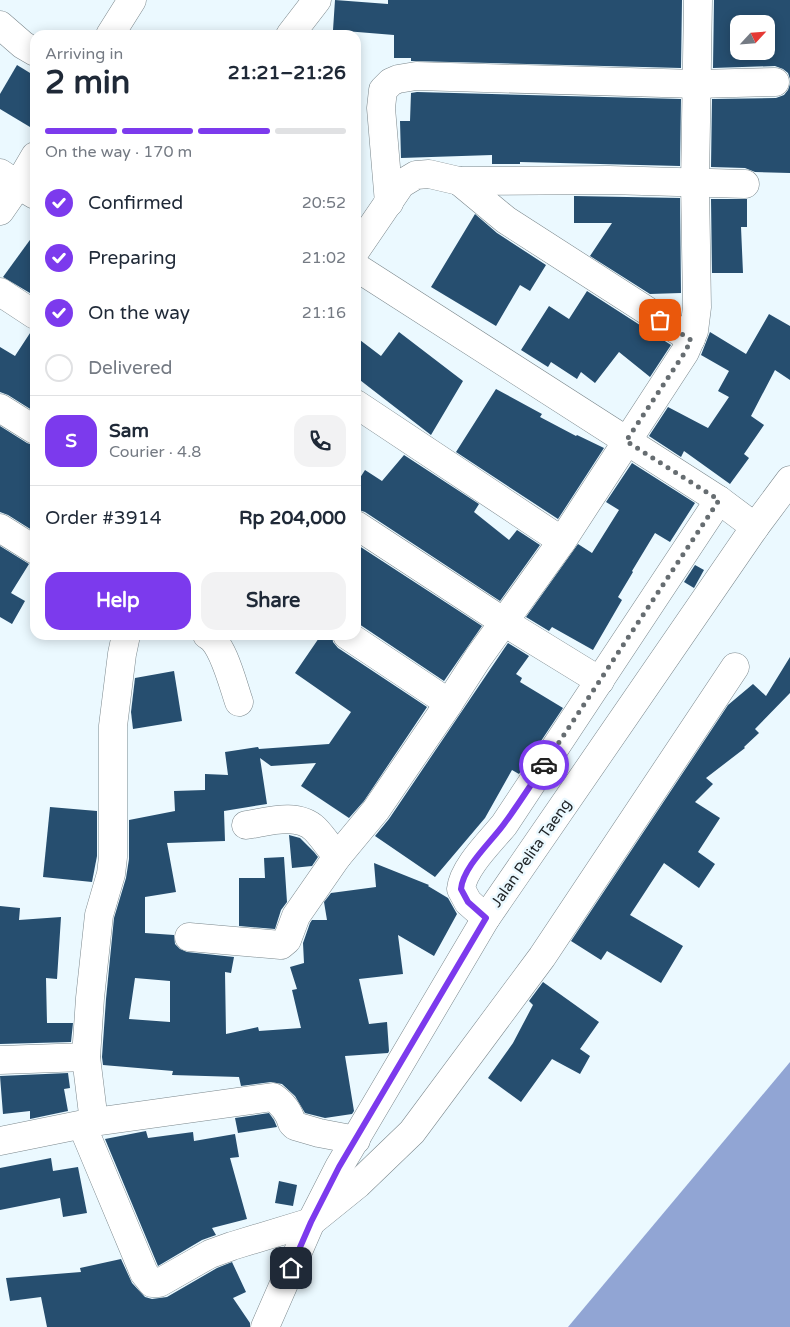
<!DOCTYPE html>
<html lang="en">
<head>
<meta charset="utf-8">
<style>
  body { margin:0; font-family:"Varela Round",sans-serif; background:#f2f2f3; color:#1f2937; height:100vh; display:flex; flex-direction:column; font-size:19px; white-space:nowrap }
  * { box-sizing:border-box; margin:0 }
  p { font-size:16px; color:#747a83 }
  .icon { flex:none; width:28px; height:28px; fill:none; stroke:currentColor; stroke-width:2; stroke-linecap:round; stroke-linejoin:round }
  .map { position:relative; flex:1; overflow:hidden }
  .sheet { position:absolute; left:30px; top:30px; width:331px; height:610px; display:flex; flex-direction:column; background:#fff; border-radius:15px; box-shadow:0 2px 12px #0003 }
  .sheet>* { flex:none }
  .needle { width:32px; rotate:64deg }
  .tools { position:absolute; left:730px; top:15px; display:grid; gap:10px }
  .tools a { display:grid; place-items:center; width:45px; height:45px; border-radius:10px; background:#fff; box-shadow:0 2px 12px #0003; font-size:25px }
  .pin { position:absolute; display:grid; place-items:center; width:42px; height:42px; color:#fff; margin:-21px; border-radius:10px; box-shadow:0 2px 8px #0006 }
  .courier { position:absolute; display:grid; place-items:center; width:50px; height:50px; margin:-25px; border:4px solid #7c3aed; border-radius:50%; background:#fff; color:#222; box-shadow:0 1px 6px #0007 }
  .overview em { font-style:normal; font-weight:700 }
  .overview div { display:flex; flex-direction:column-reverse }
  .overview { display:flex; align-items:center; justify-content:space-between; height:85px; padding:0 15px }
  h1 { font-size:32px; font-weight:700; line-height:38px }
  .bar { display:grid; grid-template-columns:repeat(4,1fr); gap:8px 5px; align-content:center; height:60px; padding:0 15px }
  .bar i { height:6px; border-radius:4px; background:#e0e1e3 }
  .bar .current { background:#7c3aed }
  .bar p { grid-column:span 4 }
  .line { display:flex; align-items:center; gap:12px; padding:0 15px; border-top:1px solid #e0e1e3 }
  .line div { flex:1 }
  .round { display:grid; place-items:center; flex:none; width:52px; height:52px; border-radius:15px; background:#f2f2f3 }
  ol { padding:0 15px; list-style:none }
  li { display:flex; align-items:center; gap:15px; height:55px }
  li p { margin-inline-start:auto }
  li .icon { padding:5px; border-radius:50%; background:#7c3aed; color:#fff; stroke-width:4 }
  li:last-child { color:#747a83 }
  li i { width:28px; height:28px; border:2px solid #e0e1e3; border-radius:50% }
  .primary-button { display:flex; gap:10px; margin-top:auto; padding:10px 15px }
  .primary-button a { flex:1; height:58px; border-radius:15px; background:#7c3aed; color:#fff; font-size:20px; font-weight:700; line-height:58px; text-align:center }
  .primary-button a+a { background:#f2f2f3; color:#1f2937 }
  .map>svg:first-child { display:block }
  .water { fill:#91a5d4 }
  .building { fill:#264e6f; fill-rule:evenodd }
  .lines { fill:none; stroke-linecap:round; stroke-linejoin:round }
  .minor-casing { stroke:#7b878c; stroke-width:29 }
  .minor { stroke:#fff; stroke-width:28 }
  .done { stroke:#666d71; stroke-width:5; stroke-dasharray:0 9 }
  .route { stroke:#7c3aed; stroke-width:6 }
  .labels { text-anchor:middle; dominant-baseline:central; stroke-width:5; stroke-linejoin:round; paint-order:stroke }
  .street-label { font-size:15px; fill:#1e2225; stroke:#ebf9ff }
</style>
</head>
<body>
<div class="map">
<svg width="790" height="1327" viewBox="0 0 790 1327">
  <rect width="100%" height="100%" fill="#ebf9ff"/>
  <polygon class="water" points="790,1062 790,1327 568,1327"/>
  <g class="building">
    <polygon points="335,0 388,4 388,0 682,0 681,68 411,61 411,58 394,58 394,35 333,30"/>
    <path d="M714,0H790V79L788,73L783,69L775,66L713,68ZM739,24H766V51H739Z"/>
    <polygon points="17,65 35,76 35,130 0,109 0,94"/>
    <polygon points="790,84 790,173 755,172 745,168 711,167 712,99 776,98 784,95 788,90"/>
    <polygon points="417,92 681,99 680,166 520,162 520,164 492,164 492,155 401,158 400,121 410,121 411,93"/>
    <polygon points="574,196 680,198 681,293 650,294 590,256 612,223 574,223"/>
    <polygon points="711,199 747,199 747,227 741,227 743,273 712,273"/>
    <polygon points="475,214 497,233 546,265 530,291 520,285 496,326 431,287"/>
    <polygon points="35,233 35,296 3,277"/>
    <polygon points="587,291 671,345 650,377 619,352 595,383 581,372 577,379 551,362 548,367 521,350 549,306 569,319"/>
    <polygon points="769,314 790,326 790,380 775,370 751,416 764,425 744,454 749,458 730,484 684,451 681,457 649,436 668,407 708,428 729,397 718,391 729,371 701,355 710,332 746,354"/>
    <polygon points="32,330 35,330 35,412 8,395 0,392 0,347 15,356"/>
    <polygon points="399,332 463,381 431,435 356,377 356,337 381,356"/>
    <polygon points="496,389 542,414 540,417 576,436 577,435 604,448 558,519 456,452"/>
    <polygon points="0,426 27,443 35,446 35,532 8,515 0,512"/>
    <polygon points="404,455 479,504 474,512 509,540 517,530 540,545 500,601 365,512 356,509 356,484 365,470 382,481"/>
    <polygon points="632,463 695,503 670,542 655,533 632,571 633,572 618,597 622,600 593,650 552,627 549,631 526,617 578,544 592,553 619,510 606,502"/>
    <polygon points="356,544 482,626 444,681 356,622"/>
    <polygon points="0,546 29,564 11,593 25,601 12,624 0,617"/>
    <polygon points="695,565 704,570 694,588 684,582"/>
    <path d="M321,635H332L333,642L338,648L427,707L364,801L349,818L301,786L316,763L271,766L260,758L267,804L224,811L225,841L167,843L176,892L145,897V933L174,935L175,944L180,949L187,952L234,957L231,973L225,972L226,1034L258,1027L259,1031L301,1028L292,990L297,989L290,967L304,963L303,943L310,923L312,920H327L324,902L331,893L376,887L374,863L429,885L428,886L448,898L457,914L434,956L398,935L403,974L359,979L369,1024L387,1022L389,1051L388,1053L345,1056L354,1111L352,1114L325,1118L305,1113L295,1096L282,1084L271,1082L241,1086L239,1077L172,1075L173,1071L103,1065L102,1057L106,999L114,918L126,878L129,859V820L175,811L174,791L205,790V774L228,775L225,752L258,747L259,749L329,744L351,712L295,673ZM135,978L170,981V1022L129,1019Z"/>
    <polygon points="508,643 529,656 516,674 522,678 520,682 563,708 519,774 512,770 485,818 435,877 375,836 389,819"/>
    <polygon points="790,657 790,693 755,729 759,733 744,747 745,748 706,778 713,784 695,802 720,818 698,852 715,864 699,888 664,863 630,915 683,946 661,983 607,951 601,960 571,941 728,705 753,684 766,696"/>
    <polygon points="174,671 182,721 133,729 131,712 135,678"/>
    <polygon points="50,807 97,811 97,856 92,882 43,877"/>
    <polygon points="289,835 300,838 314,852 318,857 312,866 292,868"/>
    <polygon points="284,857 287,902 281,910 275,929 239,926 239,878 265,878 264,858"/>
    <polygon points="0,906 20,908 19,920 61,917 57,979 46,978 47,1023 73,1023 71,1042 0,1044"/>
    <polygon points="543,982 599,1022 580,1049 590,1056 580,1074 552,1059 521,1102 488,1078 513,1043 533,1005 529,1001"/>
    <polygon points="68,1073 70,1088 64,1089 68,1111 30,1119 30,1111 3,1114 0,1076"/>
    <polygon points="269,1113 274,1120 277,1127 238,1133 235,1118"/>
    <polygon points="146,1131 148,1138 193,1132 194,1141 235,1134 239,1157 230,1158 247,1219 212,1228 216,1235 202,1240 158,1266 105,1139"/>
    <polygon points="51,1158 53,1171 78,1167 87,1213 63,1217 60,1198 0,1210 0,1168"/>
    <polygon points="279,1181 297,1185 293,1206 275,1203"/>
    <polygon points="121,1259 132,1283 145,1297 152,1299 167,1297 217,1268 232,1262 246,1292 233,1298 250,1323 250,1327 47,1327 41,1297 10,1301 6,1278 81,1272 80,1268"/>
  </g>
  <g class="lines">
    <g class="minor-casing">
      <g id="minor">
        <polyline points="0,25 23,45 35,52"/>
        <polyline points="110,35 132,0"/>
        <polyline points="290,35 317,0"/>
        <polyline points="0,173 18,185 35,156"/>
        <polyline points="459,181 506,220 691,339"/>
        <polyline points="389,203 381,108 383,90 391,82 398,79 416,76 697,84 775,82"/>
        <polyline points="0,211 18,185 35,195"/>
        <polyline points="356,250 401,184 416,175 429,174 459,181 609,180 745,184"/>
        <polyline points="356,267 719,500 755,527"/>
        <polyline points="0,292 35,315"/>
        <polyline points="356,404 562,541"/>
        <polyline points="0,408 35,430"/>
        <polyline points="356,525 504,622 600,681"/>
        <polyline points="0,528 35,550"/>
        <path d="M207,635C223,643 233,685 239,702"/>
        <polyline points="347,635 449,703 478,658 562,541 685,352 694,331 697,307 695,183 698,0"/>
        <path d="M246,825C267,822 297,812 315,829C323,837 330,848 337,857"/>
        <path d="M486,918L468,902L461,889C463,868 490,842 504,825L719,500"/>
        <polyline points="189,937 281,945 287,940 296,916 337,857 376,810 449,703"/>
        <polyline points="0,1060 86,1057"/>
        <polyline points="94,1122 86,1057 90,998 99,915 111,874 113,857 113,726 122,654 126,635"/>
        <polyline points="82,1125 144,1273 152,1283 159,1283 210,1254 232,1246 311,1222 358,1184 412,1132 542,957 735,667"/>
        <path d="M0,1141L94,1122L273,1097C283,1104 289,1112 292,1123L295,1126L319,1133L356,1140"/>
        <polyline points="265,1327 311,1222 339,1167 486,918 755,527 790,480"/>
      </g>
    </g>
    <use href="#minor" class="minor"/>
  </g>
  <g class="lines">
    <polyline class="done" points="544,765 719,500 626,441 685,352 691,340 660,320"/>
    <path class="route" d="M291,1268L311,1222L339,1167L486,918L468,902L461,889C463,867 491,842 504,824C518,805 531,785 544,765"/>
  </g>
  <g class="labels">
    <g class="street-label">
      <text transform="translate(531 853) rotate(-55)">Jalan Pelita Taeng</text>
    </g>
  </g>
</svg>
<div class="tools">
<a><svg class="needle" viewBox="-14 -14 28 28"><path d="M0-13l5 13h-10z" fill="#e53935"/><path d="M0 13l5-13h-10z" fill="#747a83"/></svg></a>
</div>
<div class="pin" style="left:660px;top:320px;background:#ea580c"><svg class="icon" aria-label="bag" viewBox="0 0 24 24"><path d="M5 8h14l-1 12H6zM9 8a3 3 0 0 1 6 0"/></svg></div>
<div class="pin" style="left:291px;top:1268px;background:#1f2937"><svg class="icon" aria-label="home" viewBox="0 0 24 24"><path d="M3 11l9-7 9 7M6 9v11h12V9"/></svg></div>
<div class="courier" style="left:544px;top:765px"><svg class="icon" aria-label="car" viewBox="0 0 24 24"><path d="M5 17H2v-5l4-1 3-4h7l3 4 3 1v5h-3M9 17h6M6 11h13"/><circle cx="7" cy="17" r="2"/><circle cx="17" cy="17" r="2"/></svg></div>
<section class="sheet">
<div class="overview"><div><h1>2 min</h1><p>Arriving in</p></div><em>21:21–21:26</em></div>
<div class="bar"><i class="current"></i><i class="current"></i><i class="current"></i><i></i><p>On the way · 170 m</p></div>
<ol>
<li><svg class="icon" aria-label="check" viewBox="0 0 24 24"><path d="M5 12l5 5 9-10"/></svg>Confirmed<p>20:52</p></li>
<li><svg class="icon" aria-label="check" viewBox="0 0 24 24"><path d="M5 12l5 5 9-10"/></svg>Preparing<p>21:02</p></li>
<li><svg class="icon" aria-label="check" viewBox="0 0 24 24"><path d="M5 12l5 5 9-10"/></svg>On the way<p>21:16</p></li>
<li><i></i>Delivered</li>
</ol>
<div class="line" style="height:90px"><b class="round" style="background:#7c3aed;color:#fff">S</b><div><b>Sam</b><p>Courier · 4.8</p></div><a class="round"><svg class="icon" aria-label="phone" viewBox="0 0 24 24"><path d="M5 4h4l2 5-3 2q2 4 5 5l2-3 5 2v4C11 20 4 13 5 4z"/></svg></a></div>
<div class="line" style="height:65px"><div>Order #3914</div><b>Rp 204,000</b></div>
<div class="primary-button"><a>Help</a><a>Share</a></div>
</section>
</div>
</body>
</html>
